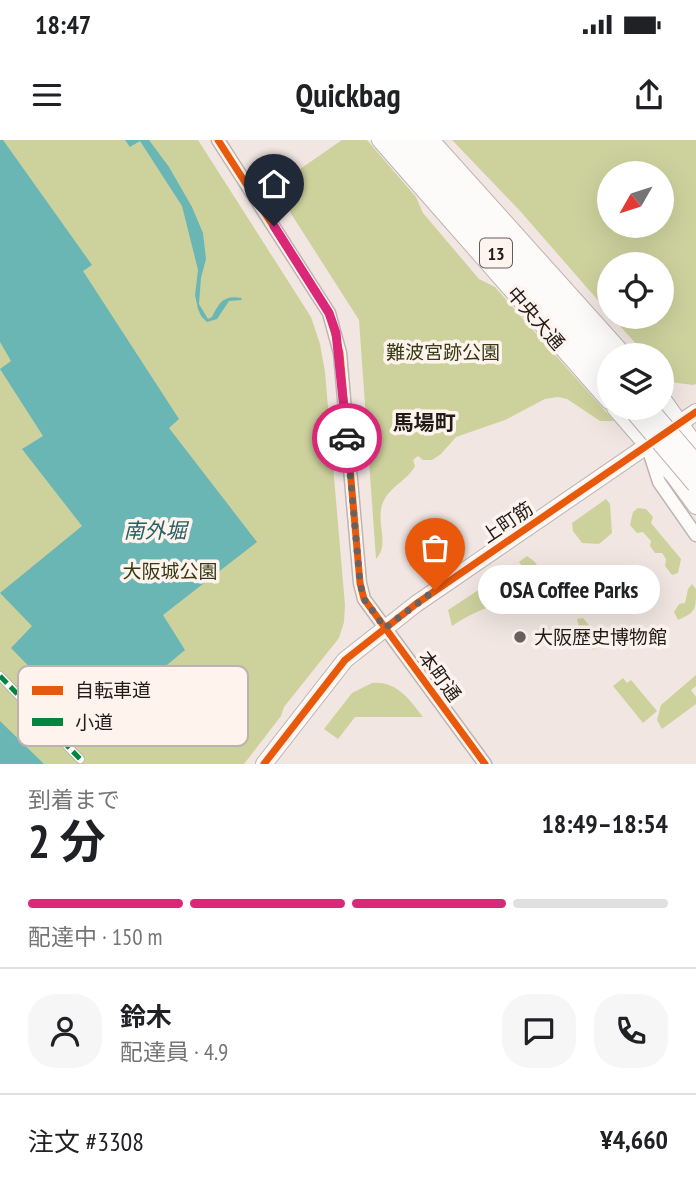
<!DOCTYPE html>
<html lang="ja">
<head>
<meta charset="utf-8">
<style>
  body { margin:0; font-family:"PT Sans Narrow","Noto Sans JP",sans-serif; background:#f6f6f6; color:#202124; height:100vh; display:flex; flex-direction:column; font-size:26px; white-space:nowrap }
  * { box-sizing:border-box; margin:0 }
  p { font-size:23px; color:#757577 }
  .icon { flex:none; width:38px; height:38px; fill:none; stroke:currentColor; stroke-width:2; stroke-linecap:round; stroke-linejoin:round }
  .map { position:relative; height:624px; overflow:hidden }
  .side { display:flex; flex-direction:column; background:#fff; flex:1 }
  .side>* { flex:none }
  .needle { width:46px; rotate:231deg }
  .fabs { position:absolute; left:597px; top:21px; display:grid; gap:14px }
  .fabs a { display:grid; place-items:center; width:77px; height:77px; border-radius:50%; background:#fff; box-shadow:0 7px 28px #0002; font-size:35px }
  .pin { position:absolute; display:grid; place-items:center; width:60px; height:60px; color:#fff; margin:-72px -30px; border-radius:50% 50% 50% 0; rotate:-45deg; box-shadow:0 0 7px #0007 }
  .pin .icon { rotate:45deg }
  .courier { position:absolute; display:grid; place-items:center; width:70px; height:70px; margin:-35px; border:5px solid #db2777; border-radius:50%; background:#fff; color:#222; box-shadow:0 2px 9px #0007 }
  .bubble { position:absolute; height:49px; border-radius:24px; background:#fff; box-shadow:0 7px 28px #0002; font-size:23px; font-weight:700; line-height:49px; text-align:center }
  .headline em { font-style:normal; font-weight:700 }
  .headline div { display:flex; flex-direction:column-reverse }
  .headline { display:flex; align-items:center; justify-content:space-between; height:119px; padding:0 28px }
  h1 { font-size:46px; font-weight:700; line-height:52px }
  .bar { display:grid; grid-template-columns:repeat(4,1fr); gap:10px 7px; align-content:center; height:84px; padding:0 28px }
  .bar i { height:9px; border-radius:5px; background:#e0e0e0 }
  .bar .current { background:#db2777 }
  .bar p { grid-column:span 4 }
  .line { display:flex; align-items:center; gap:18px; padding:0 28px; border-top:2px solid #e0e0e0 }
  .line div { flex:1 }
  .round { display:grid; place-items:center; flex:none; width:74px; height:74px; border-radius:28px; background:#f6f6f6 }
  .status { display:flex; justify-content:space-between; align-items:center; height:49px; padding:0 35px; background:#fff; direction:ltr }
  .status svg { height:19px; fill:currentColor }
  header { display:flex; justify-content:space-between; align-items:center; height:91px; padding:0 28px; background:#fff; font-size:32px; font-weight:700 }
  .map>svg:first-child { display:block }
  .green { fill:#cdd29d; fill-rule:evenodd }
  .water { fill:#6ab6b5 }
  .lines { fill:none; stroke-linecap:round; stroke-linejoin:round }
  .pedestrian-casing { stroke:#bdb4b1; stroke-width:10 }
  .tertiary-casing { stroke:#bdb4b1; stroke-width:15 }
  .primary-casing { stroke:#bdb4b1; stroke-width:18 }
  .motorway-casing { stroke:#bdb4b1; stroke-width:20 }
  .pedestrian { stroke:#fdfbfa; stroke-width:8 }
  .tertiary { stroke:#fdfbfa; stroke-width:12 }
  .primary { stroke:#fdfbfa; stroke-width:16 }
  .motorway { stroke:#fdfbfa; stroke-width:18 }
  .motorway-bridge-casing { stroke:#bdb4b1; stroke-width:20; stroke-linecap:butt }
  .motorway-bridge { stroke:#fdfbfa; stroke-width:18 }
  .quiet { stroke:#00873e; stroke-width:5; stroke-dasharray:10 5; stroke-linecap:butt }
  .cycleway-casing { stroke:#fff3ed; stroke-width:11 }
  .cycleway { stroke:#e8590c; stroke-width:7 }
  .done { stroke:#6a625e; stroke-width:7; stroke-dasharray:0 12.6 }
  .route { stroke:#db2777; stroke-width:9 }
  .poi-dot { fill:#6a625e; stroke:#fff3ed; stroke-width:2.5 }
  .labels { text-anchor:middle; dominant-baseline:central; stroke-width:7; stroke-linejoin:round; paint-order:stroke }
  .shield { fill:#fff3ed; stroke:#645c57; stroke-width:2 }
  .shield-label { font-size:18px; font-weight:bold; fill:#221b17 }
  .street-label { font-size:19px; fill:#221b17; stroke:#fff3ed }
  .park-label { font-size:19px; fill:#343b13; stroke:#fff3ed }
  .poi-label { font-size:19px; fill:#221b17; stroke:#fff3ed; text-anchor:start }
  .neighbourhood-label { font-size:21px; font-weight:bold; fill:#221b17; stroke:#fff3ed }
  .water-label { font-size:21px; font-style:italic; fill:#256160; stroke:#fff3ed }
  .key { fill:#fff3ed; stroke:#bdb2ad; stroke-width:2 }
  .key-label { font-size:19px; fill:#221b17 }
</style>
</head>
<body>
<div class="status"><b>18:47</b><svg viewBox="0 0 49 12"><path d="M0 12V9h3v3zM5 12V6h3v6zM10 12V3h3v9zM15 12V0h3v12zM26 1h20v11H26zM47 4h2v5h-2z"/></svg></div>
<header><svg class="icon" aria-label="menu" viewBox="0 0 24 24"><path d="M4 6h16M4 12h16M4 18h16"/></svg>Quickbag<svg class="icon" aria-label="share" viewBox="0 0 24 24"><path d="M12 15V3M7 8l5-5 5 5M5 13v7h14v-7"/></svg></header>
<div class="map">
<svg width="696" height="624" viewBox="0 0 696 624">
  <rect width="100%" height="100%" fill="#f1e6e1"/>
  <g class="green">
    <polygon points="0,0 198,0 311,177 320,204 325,232 345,465 344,482 339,498 284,567 281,576 244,624 0,624"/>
    <path d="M342,0H367L416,57L423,73L479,139L495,147L614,281H600L567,259L558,257L545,259L505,280L456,297L441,314L432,320H423L418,316L413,320L415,326C407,342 384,348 381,370C378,386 389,405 376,419L359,180L274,47Z"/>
    <path d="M452,0H696V244L693,245L670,242L662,233V215H646L612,177H662V124H609V173L521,72ZM609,33H662V86H609Z"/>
    <polygon points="606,359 610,364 612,393 599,404 582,403 573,391 572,383"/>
    <polygon points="638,368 646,369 653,377 651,383 681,419 678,433 672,435 665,426 666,419 662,413 655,413 650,406 651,401 643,392 637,393 630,385 633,372"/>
    <polygon points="527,416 535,422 551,448 553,452 548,458 519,422"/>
    <path d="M506,432L528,461C499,461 477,469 452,486L448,470Z"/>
    <path d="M692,444L696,449C696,470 696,472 678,480L674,472L679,464L685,463L688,449Z"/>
    <polygon points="583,478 597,495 597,501 594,503 597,507 593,510 581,494 577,479"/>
    <polygon points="696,535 696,546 691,550 696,557 696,564 662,589 657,580 661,565"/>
    <polygon points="623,538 627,543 631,540 657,571 643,583 613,546"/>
    <path d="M372,543C397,541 409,559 423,577H355L338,599L324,589L352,553Z"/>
  </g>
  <g class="water">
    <polygon points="0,0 3,0 92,125 83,131 179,279 169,288 257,402 163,475 185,510 90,589 11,508 32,486 0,453 82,386 22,309 43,296 0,229 11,221 0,202"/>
    <path d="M125,0H149L169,27L192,67L203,93L206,119L201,138L199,164L208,179L212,177C219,163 223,155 241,158L242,160L229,161L217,179L207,182L201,176L198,169L195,155L198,130L182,66L140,1L130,7Z"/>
    <polygon points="0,581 44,624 0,624"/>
  </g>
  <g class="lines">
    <g class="pedestrian-casing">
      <polyline id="pedestrian" points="0,536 80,619"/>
    </g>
    <g class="tertiary-casing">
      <g id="tertiary">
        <polyline points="218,0 329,173 340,213 360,443 364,459 485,624"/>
        <polyline points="649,311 659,342 696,395"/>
      </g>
    </g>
    <g class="primary-casing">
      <g id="primary">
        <polyline points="380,0 609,261"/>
        <polyline points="431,0 624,215"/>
        <polyline points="662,258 696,306"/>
        <polyline points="615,268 674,336 696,366"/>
        <polyline points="264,624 345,520 416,464 696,272"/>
      </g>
    </g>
    <g class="motorway-casing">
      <g id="motorway">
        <polyline points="396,0 609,242"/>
        <polyline points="413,0 609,223"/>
      </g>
    </g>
    <use href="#pedestrian" class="pedestrian"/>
    <use href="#tertiary" class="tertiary"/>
    <use href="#primary" class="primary"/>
    <use href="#motorway" class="motorway"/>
    <g class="motorway-bridge-casing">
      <g id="motorway-bridge">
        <polyline points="648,268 696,324"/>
        <polyline points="635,272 696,344"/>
      </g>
    </g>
    <use href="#motorway-bridge" class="motorway-bridge"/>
    <polyline class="quiet" points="0,536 80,619"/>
    <g class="cycleway-casing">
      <g id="cycleway">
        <polyline points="218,0 329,173 340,213 360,443 364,459 485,624"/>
        <polyline points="264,624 345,520 416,464 696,272"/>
      </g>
    </g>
    <use href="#cycleway" class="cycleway"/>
  </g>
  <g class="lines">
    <polyline class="done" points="347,298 360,443 364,459 385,488 435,450"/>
    <polyline class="route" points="274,86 329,173 336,193 347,298"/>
  </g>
  <circle class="poi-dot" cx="520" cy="497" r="7"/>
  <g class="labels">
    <rect class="shield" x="480" y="98.5" width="32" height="29" rx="5"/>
    <g class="shield-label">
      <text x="496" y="113">13</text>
    </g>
    <g class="street-label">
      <text transform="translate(536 178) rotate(49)">中央大通</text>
      <text transform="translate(507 382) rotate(-34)">上町筋</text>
      <text transform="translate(440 536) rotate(54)">本町通</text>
    </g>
    <g class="park-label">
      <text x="443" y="212">難波宮跡公園</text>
      <text x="170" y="431">大阪城公園</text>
    </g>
    <g class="poi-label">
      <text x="534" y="497">大阪歴史博物館</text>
    </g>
    <g class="neighbourhood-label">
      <text x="424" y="282">馬場町</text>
    </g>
    <g class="water-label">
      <text x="155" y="390">南外堀</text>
    </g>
  </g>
  <rect x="18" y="526" width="230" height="80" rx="10" class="key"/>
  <rect x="32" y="546" width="31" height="9" fill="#e8590c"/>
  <rect x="32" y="578" width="31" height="8" fill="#00873e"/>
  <g class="key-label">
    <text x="75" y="557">自転車道</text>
    <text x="75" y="589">小道</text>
  </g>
</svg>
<div class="fabs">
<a><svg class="needle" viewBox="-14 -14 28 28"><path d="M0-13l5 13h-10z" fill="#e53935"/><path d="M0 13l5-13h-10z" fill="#757577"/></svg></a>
<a><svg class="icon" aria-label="locate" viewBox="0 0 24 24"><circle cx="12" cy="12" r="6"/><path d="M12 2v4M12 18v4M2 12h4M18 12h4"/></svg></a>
<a><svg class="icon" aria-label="layers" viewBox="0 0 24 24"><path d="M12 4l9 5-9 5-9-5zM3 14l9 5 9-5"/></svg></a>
</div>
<div class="pin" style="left:435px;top:450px;background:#ea580c"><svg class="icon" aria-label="bag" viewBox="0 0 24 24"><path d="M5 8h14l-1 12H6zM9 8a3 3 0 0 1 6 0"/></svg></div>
<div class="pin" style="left:274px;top:86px;background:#1f2937"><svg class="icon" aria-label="home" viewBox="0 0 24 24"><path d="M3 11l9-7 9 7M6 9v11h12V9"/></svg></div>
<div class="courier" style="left:347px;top:298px"><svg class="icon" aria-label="car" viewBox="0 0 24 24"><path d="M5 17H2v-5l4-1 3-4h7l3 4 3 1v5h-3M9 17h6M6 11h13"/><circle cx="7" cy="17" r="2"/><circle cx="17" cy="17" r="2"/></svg></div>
<div class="bubble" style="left:478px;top:425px;width:182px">OSA Coffee Parks</div>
</div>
<section class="side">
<div class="headline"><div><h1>2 分</h1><p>到着まで</p></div><em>18:49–18:54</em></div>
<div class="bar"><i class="current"></i><i class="current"></i><i class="current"></i><i></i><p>配達中 · 150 m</p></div>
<div class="line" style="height:126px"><a class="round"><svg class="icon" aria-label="person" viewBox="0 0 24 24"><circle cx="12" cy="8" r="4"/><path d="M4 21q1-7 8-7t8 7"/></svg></a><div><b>鈴木</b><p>配達員 · 4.9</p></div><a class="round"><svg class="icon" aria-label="chat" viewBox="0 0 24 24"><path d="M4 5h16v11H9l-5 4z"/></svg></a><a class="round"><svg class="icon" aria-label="phone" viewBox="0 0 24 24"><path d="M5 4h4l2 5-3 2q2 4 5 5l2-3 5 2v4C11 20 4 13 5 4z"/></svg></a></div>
<div class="line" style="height:91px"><div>注文 #3308</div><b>¥4,660</b></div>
</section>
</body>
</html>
